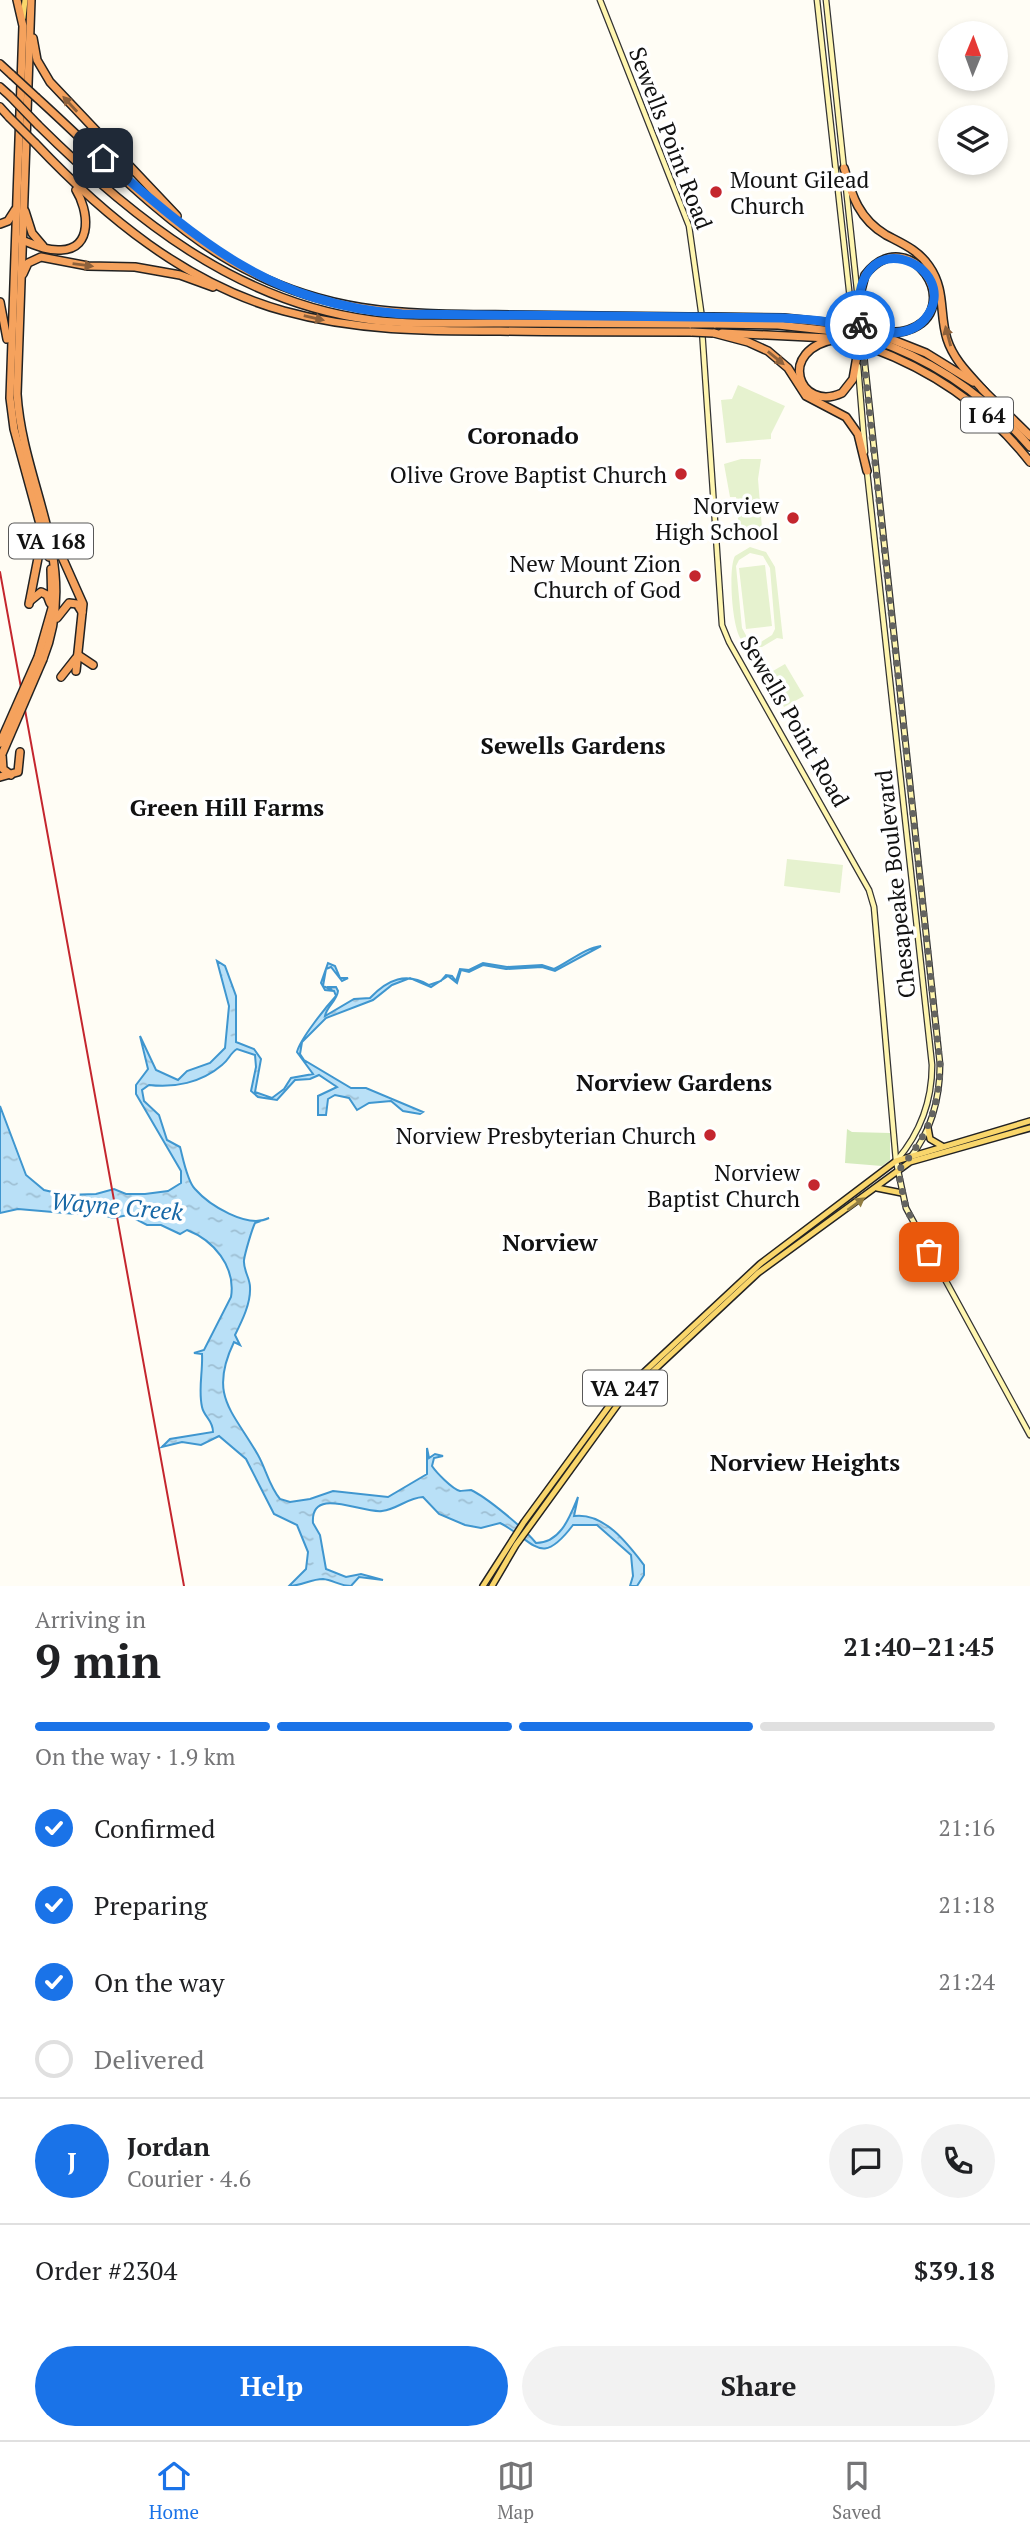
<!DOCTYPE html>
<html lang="en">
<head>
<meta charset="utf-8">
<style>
  body { margin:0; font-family:"PT Serif",serif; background:#f2f2f2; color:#202124; height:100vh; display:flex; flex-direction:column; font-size:26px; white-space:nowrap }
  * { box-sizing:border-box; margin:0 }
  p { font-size:23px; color:#757577 }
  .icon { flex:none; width:38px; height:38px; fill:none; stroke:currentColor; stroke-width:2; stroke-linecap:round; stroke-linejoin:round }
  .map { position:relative; height:1586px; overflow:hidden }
  .details { display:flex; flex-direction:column; background:#fff; flex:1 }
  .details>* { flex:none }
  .needle { width:46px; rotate:1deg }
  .fabs { position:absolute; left:938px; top:21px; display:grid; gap:14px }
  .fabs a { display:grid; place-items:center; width:70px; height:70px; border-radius:50%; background:#fff; box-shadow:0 4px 10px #0003; font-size:35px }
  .pin { position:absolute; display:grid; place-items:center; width:60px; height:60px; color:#fff; margin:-30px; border-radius:14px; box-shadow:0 4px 10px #0006 }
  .courier { position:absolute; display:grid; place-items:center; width:70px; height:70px; margin:-35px; border:5px solid #1a73e8; border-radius:50%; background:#fff; color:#222; box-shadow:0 2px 9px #0007 }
  .head em { font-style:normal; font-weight:700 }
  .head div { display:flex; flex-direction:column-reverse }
  .head { display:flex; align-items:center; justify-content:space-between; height:119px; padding:0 35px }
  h1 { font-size:46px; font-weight:700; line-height:52px }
  .bar { display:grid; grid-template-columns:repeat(4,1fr); gap:10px 7px; align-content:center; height:84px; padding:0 35px }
  .bar i { height:9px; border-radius:5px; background:#e0e0e0 }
  .bar .selected { background:#1a73e8 }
  .bar p { grid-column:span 4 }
  .line { display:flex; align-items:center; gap:18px; padding:0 35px; border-top:2px solid #e0e0e0 }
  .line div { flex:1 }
  .round { display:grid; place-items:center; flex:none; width:74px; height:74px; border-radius:37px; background:#f2f2f2 }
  ol { padding:0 35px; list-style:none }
  li { display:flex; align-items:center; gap:21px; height:77px }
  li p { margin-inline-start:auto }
  li .icon { padding:7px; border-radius:50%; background:#1a73e8; color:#fff; stroke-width:4 }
  li:last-child { color:#757577 }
  li i { width:38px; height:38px; border:4px solid #e0e0e0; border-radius:50% }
  .button { display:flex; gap:14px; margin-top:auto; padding:14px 35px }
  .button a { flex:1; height:80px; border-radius:42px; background:#1a73e8; color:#fff; font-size:28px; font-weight:700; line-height:80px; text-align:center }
  .button a+a { background:#f2f2f2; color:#202124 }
  .dock { display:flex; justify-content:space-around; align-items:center; height:98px; border-top:2px solid #e0e0e0; background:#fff; font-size:19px; color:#757577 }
  .dock a { display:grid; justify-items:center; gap:4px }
  .dock .selected { color:#1a73e8 }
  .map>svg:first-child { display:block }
  .grass { fill:#d5ebbd }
  .pitch { fill:#e6f2cf; fill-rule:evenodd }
  .water { fill:url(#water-ripples); stroke:#3f96cf; stroke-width:2 }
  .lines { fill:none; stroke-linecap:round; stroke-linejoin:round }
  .secondary-casing { stroke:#333; stroke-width:7 }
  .primary-casing { stroke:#222; stroke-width:8 }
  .highway-casing { stroke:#222; stroke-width:10 }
  .secondary { stroke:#fff6b0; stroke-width:4.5 }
  .primary { stroke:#f9d66b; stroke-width:5 }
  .highway { stroke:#f5a25d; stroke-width:7 }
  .rail { stroke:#c4262e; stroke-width:2 }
  .highway-bridge-casing { stroke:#222; stroke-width:10; stroke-linecap:butt }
  .highway-bridge { stroke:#f5a25d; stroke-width:7 }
  .oneway { fill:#8e613b }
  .oneway2 { fill:#917d42 }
  .done { stroke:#646461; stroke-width:7; stroke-dasharray:0 12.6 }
  .route { stroke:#1a73e8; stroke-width:9 }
  .poi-dot { fill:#c4262e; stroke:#fff; stroke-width:2.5 }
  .labels { text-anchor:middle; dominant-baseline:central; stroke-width:7; stroke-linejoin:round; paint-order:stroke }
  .shield { fill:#fff; stroke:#585858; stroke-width:2 }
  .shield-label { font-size:21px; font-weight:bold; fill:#111 }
  .street-label { font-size:23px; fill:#111; stroke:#fff }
  .poi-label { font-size:23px; fill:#111; stroke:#fff; text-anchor:end }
  .neighbourhood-label { font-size:24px; font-weight:bold; fill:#111; stroke:#fff }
  .water-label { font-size:24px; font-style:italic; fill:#1768a6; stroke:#fff }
</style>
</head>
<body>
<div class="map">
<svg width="1030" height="1586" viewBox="0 0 1030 1586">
  <defs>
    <pattern id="water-ripples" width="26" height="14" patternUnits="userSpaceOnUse" patternTransform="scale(1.75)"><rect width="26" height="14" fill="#b9e0f7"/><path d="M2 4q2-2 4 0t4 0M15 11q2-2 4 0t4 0" fill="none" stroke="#9ebfd3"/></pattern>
  </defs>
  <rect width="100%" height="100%" fill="#fffdf5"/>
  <polygon class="grass" points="847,1129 852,1132 890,1133 890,1160 882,1166 845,1163"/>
  <g class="pitch">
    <polygon points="738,385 785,406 771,434 771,439 726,443 721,400 732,399"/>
    <polygon points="741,459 761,459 758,479 762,528 739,530 736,497 730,497 724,464"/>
    <path d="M750,547L766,552L775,567L783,639L777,638L762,647C754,647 746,646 741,639C732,628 728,568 735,556ZM750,553L763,556L770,568L775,629L772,635L761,642L748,639L742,628L736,566L739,560Z"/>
    <polygon points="765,565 772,626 746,629 739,568"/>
    <polygon points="785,664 804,696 784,707 766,675"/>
    <polygon points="787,859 843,865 840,893 784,886"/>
  </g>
  <path class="water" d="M601,946L555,971L542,967L506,969L483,965L469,972L461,970L457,983L448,976L431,987L410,978L392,985L373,1000L326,1018L302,1042L300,1054L304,1060L351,1088H366L423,1112L420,1114L403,1111L391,1101L369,1103L357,1110L349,1098L335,1095L328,1099L326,1115H318V1096L337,1087L319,1075L310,1079L295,1080L277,1100L258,1097L251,1091L256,1067L255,1055L237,1049C230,1053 229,1060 222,1065C201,1083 174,1088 149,1085L142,1090L144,1101L159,1115L167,1140L180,1147C183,1158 187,1181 195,1189C209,1205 247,1229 269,1218L255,1223C252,1229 245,1253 244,1260C243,1270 250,1278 250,1287C251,1303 242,1321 235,1335L240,1345L234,1342C208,1396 233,1411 258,1455C266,1469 269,1486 280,1499L290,1502L310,1499L333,1491L388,1497L427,1474V1448L429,1458L435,1454L443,1456L434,1458L432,1466C436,1472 452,1489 460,1491C461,1491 469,1490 471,1490C486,1497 523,1527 536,1543C561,1543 570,1516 578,1497L574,1516C604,1512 628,1544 644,1565V1575L637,1586H630L633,1576L631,1555L597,1525H573C540,1569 535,1541 500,1523L481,1528L465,1525L439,1514L423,1497C407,1498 398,1509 382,1511C363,1514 310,1485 313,1523L320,1535L326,1569L346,1577L361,1574L383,1580L359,1577L351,1586C340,1586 333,1580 323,1579C311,1579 301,1586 289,1586L306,1569L308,1552L297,1525L274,1514L246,1459L219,1436L201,1445L182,1442L162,1447L170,1439L213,1432C213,1420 204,1417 202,1407C198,1389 203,1372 202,1354L194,1353L204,1350L231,1297C236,1266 213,1240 187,1230L180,1234L161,1225H147L128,1215L113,1218L91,1211L76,1214L18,1209L0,1213V1106L26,1175L44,1190L65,1195L96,1194L114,1189L126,1194H145L168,1191L181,1183V1171L136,1094V1085L148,1069L140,1036L156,1070L178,1080L187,1071L210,1063L225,1048L229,1006L217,961L225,966L236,996V1042L254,1049L261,1059L255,1092L272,1098L284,1089L291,1078L313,1074L297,1052C300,1039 326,1007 336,996L334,991L325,990L321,983L328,963L335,966L340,978H348L342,981L331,967L326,969L323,986L332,990L329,987H336L338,991C337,1001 327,1006 325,1016L354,999L370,998C388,979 406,972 429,985L441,981L446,975L452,976L456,981L460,969L469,970L483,963L507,967L542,965L554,969C569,962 585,948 601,946Z"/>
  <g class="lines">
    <g class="secondary-casing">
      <g id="secondary">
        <polyline points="600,0 689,226 702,318"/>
        <polyline points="817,0 853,326"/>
        <polyline points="826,0 844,169"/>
        <path d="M845,178L940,1064C940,1099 932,1130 910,1158"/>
        <polyline points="702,330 722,625 729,642 869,890 874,907 896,1161 906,1208 1030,1435"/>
        <polyline points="858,366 865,452"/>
        <path d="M867,471L932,1065C932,1101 920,1133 897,1160"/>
      </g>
    </g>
    <g class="primary-casing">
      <g id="primary">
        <polyline points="23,18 25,0"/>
        <polyline points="928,1128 930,1139 942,1146"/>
        <polyline points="877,1188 902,1193"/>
        <polyline points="483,1586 524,1522 612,1402 760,1264 896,1161 1030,1121"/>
        <polyline points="492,1586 516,1545 619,1403 758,1273 910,1162 1030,1128"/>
      </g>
    </g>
    <g class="highway-casing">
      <g id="highway">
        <polyline points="17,0 23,26 10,398 14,429 49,557"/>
        <path d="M31,0L17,394C23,487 81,564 43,659"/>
        <polyline points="33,38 37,60 50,82 177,216"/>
        <polyline points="0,64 12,75"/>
        <polyline points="0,87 10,96"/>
        <path d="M37,98C98,153 161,221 232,262C327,316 406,314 510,315C571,316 631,316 691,317"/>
        <polyline points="0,107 9,117"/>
        <path d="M38,125C131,217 237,303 372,320C412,325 453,323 494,323C560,323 625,324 691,324"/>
        <path d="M35,143C104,216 186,284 284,311C356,331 426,331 500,331C564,332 628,332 692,332"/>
        <path d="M844,168C852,196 859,219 886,235C903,244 918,250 929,266C946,290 939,314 947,339C954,361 971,376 985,392"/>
        <polyline points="25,211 32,233 43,246"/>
        <polyline points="0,224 8,221 15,210"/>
        <path d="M19,239C33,244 45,251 61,250C94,249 88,209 76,190"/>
        <polyline points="23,274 28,263 41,257 88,266 135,267 180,275 213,287"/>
        <polyline points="0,302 7,339"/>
        <path d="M857,306L865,275C909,219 968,310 908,330C897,334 883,332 870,331"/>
        <polyline points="712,317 784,318 841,324"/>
        <polyline points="714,324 778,325 842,332"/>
        <polyline points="714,333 748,342 768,351 788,368 806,396 846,417 858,434 867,471"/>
        <polyline points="722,333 829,338"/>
        <polyline points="878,334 926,353 973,382"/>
        <path d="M837,339C775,349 799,413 842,393L853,379L857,356"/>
        <path d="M871,339C934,360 987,397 1030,447"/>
        <path d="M872,348C936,372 988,408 1030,462"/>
        <polyline points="982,389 1030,436"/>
        <polyline points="54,539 83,604 76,671"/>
        <polyline points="30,601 41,592 47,595 50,603"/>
        <polyline points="29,604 39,553 40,530"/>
        <polyline points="57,618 69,603 77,604 82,612"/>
        <polyline points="78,655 93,665"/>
        <polyline points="38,657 52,608 51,569"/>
        <polyline points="61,677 76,658"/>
        <polyline points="2,754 3,769 11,775"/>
        <polyline points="0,777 18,772 20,752"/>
      </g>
    </g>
    <use href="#secondary" class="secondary"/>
    <use href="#primary" class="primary"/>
    <use href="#highway" class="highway"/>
    <polyline class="rail" points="0,572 184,1586"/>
    <g class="highway-bridge-casing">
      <g id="highway-bridge">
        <polyline points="12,75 37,98"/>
        <polyline points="10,96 38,125"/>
        <polyline points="9,117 35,143"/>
        <polyline points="691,317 712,317"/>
        <polyline points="691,324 714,324"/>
        <polyline points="841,324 870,331"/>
        <polyline points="692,332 713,333"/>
        <polyline points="842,332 871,339"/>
        <polyline points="844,341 872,348"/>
        <polyline points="0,743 38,657"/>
        <polyline points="2,754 43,659"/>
      </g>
    </g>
    <use href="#highway-bridge" class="highway-bridge"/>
  </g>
  <defs><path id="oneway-solid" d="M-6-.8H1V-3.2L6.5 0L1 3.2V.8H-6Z" transform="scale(1.75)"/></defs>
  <g class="oneway">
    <use href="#oneway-solid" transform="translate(70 104) rotate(-133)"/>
    <use href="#oneway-solid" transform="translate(83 265) rotate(7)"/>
    <use href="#oneway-solid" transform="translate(314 318) rotate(13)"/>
    <use href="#oneway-solid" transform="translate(948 336) rotate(-105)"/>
    <use href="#oneway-solid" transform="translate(776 358) rotate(39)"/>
  </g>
  <use class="oneway2" href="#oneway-solid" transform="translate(856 1204) rotate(-36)"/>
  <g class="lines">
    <path class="done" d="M860,325L940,1064C940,1107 926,1139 898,1171L906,1208L929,1252"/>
    <path class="route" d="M103,158C199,241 269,304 402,314L784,318C798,319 813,319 827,322C856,326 902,346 925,319C968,265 846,213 860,325"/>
  </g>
  <g class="poi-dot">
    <circle cx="716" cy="192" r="7"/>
    <circle cx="681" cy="474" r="7"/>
    <circle cx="793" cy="518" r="7"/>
    <circle cx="695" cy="576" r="7"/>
    <circle cx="710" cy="1135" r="7"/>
    <circle cx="814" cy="1185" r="7"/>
  </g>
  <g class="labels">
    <g class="shield">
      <rect x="961" y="397.5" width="52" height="35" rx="5"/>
      <rect x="9" y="523.5" width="84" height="35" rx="5"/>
      <rect x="583" y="1370.5" width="84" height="35" rx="5"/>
    </g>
    <g class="shield-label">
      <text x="987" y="415">I 64</text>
      <text x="51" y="541">VA 168</text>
      <text x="625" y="1388">VA 247</text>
    </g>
    <g class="street-label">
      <text transform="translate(671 138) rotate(69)">Sewells Point Road</text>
      <text transform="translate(795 721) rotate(60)">Sewells Point Road</text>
      <text transform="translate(895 884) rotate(-96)">Chesapeake Boulevard</text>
    </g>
    <g class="poi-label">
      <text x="730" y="179" text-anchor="start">Mount Gilead<tspan x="730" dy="26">Church</tspan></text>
      <text x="667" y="474">Olive Grove Baptist Church</text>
      <text x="779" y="505">Norview<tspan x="779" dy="26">High School</tspan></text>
      <text x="681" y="563">New Mount Zion<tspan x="681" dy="26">Church of God</tspan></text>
      <text x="696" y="1135">Norview Presbyterian Church</text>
      <text x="800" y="1172">Norview<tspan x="800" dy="26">Baptist Church</tspan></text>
    </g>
    <g class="neighbourhood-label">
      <text x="523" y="435">Coronado</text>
      <text x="573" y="745">Sewells Gardens</text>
      <text x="227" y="807">Green Hill Farms</text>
      <text x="674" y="1082">Norview Gardens</text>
      <text x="550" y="1242">Norview</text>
      <text x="805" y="1462">Norview Heights</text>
    </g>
    <g class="water-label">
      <text transform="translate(117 1206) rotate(5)">Wayne Creek</text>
    </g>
  </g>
</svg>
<div class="fabs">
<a><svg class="needle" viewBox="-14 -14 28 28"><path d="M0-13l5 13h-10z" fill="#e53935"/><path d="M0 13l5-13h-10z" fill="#757577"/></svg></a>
<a><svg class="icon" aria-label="layers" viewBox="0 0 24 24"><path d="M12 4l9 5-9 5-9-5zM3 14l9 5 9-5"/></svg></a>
</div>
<div class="pin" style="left:929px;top:1252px;background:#ea580c"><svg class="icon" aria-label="bag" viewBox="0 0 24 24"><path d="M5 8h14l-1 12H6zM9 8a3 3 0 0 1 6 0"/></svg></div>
<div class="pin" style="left:103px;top:158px;background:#1f2937"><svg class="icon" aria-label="home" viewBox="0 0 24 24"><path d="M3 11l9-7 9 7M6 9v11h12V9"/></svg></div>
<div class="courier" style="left:860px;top:325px"><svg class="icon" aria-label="bike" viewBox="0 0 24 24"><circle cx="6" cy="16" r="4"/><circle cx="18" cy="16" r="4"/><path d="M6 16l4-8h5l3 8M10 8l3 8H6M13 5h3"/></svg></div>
</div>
<section class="details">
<div class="head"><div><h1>9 min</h1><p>Arriving in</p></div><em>21:40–21:45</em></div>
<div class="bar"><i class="selected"></i><i class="selected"></i><i class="selected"></i><i></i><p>On the way · 1.9 km</p></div>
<ol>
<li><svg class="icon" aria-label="check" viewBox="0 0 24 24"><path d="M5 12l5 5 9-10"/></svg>Confirmed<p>21:16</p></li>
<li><svg class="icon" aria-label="check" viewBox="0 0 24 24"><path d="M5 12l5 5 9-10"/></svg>Preparing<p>21:18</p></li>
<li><svg class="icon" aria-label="check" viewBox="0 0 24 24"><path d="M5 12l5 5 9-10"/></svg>On the way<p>21:24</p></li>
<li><i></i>Delivered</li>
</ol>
<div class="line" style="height:126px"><b class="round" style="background:#1a73e8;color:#fff">J</b><div><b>Jordan</b><p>Courier · 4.6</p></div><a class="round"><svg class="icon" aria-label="chat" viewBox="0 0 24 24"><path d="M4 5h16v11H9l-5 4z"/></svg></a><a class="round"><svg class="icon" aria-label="phone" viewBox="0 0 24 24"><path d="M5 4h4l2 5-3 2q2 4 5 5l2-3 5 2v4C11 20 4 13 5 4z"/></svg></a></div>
<div class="line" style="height:91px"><div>Order #2304</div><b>$39.18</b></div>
<div class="button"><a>Help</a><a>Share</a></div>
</section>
<nav class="dock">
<a class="selected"><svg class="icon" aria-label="home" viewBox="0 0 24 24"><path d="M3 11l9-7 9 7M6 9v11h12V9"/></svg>Home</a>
<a><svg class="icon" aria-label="map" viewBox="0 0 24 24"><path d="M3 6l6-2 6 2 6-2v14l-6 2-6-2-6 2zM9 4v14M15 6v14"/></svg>Map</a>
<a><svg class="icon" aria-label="saved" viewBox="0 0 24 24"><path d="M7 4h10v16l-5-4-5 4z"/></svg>Saved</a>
</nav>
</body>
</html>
